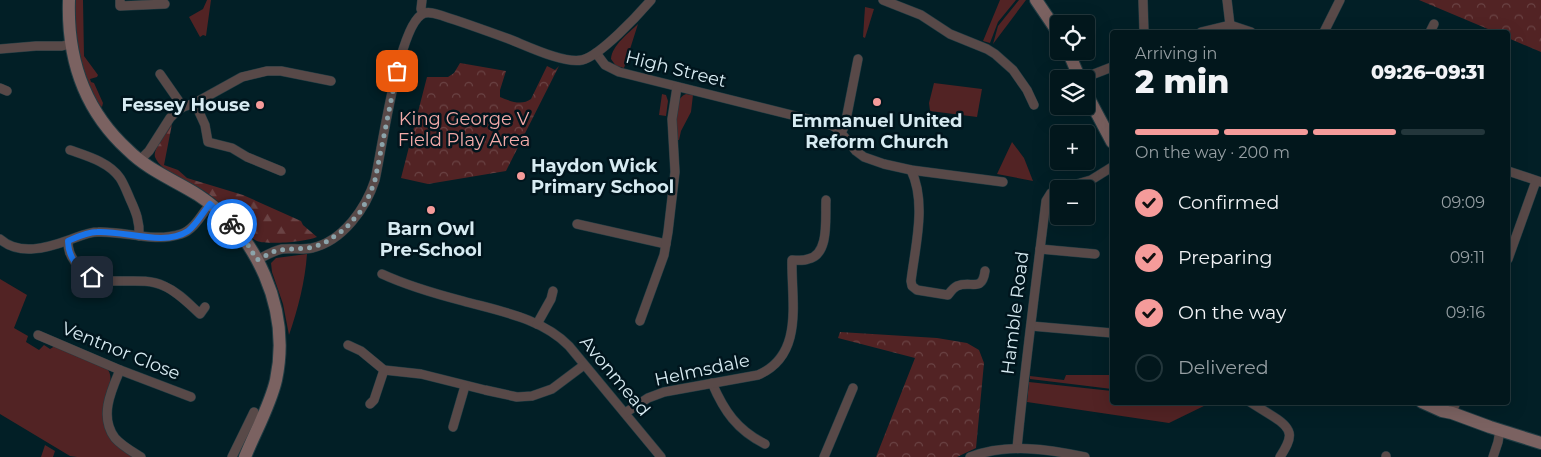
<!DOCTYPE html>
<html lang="en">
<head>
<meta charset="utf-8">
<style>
  body { margin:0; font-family:Montserrat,sans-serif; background:#102429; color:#f1f3f6; height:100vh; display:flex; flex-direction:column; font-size:19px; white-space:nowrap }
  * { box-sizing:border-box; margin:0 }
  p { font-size:16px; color:#969fa3 }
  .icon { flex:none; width:28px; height:28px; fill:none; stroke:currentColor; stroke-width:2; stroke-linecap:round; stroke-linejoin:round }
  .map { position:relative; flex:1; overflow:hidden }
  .panel { position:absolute; left:1110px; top:30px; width:400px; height:375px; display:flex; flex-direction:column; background:#02171c; border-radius:5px; box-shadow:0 5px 20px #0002,0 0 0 1px #23363b }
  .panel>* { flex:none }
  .fabs { position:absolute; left:1050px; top:15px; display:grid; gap:10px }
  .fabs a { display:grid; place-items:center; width:45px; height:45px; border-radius:5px; background:#02171c; box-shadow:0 5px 20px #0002,0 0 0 1px #23363b; font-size:25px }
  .pin { position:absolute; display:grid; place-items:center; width:42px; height:42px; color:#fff; margin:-21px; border-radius:10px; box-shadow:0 2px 8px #0006 }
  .courier { position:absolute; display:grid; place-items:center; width:50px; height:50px; margin:-25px; border:4px solid #1a73e8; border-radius:50%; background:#fff; color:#222; box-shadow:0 1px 6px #0007 }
  .overview em { font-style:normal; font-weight:800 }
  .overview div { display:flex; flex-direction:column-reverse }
  .overview { display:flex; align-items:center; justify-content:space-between; height:85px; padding:0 25px }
  h1 { font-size:32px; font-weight:800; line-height:38px }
  .bar { display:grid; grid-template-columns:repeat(4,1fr); gap:8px 5px; align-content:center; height:60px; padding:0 25px }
  .bar i { height:6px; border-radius:4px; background:#23363b }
  .bar .active { background:#f59b9a }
  .bar p { grid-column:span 4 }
  ol { padding:0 25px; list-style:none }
  li { display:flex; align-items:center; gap:15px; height:55px }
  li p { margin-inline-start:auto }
  li .icon { padding:5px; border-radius:50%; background:#f59b9a; color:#111; stroke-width:4 }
  li:last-child { color:#969fa3 }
  li i { width:28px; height:28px; border:2px solid #23363b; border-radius:50% }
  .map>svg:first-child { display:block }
  .green { fill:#522324 }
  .forest { fill:url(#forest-firs) }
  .park { fill:url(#park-crowns) }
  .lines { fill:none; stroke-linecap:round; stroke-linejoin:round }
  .street-casing { stroke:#203c43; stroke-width:10 }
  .secondary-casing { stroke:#203c43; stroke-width:14 }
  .street { stroke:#584948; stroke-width:9 }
  .secondary { stroke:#7b6261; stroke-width:12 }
  .done { stroke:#8ca4ab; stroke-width:5; stroke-dasharray:0 9 }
  .route { stroke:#1a73e8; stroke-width:6 }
  .poi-dot { fill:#f59b9a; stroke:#00151d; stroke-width:2 }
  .labels { text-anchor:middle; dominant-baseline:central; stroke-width:5; stroke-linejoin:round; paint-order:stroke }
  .street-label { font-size:18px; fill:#d7ebf2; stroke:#00151d }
  .poi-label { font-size:18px; font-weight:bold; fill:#d7ebf2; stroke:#00151d }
  .park-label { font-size:18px; fill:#f3aaa8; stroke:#00151d }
</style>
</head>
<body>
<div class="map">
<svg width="1541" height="457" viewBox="0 0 1541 457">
  <defs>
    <pattern id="forest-firs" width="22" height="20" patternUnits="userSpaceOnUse" patternTransform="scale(1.25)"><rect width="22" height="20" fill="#522324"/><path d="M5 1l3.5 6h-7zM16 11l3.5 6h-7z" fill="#6a4344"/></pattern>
    <pattern id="park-crowns" width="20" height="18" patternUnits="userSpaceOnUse" patternTransform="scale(1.25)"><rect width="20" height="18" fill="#522324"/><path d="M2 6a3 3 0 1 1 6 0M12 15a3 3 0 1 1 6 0" fill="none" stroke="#6a4344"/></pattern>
  </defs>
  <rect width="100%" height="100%" fill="#021f26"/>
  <g class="green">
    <path d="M74,0H83L84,56L98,75L97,77L90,79L91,82L94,83L103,103L102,107C88,97 76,52 75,35C74,24 75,12 74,0Z"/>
    <polygon points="207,0 211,0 206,36 203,35 200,37 189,17 203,9"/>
    <polygon points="1000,0 1016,0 998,22 990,43 983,41"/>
    <polygon points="1019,0 1026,0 993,44 998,26"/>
    <polygon points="865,7 874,9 865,38 863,37"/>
    <path d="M638,24L624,68L616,66L611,59C612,45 629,33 638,24Z"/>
    <polygon points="934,83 982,89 977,117 930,111 929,103"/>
    <polygon points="662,94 666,95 668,101 666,116 659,115"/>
    <path d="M686,94L693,95L691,112L681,131L679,140H677C674,126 671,100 686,94Z"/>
    <polygon points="1012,142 1024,158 1033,181 997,174"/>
    <path d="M307,254C305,282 298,309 289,335L283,304L272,272L271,263L276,258Z"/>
    <path d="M0,279L27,295L14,328L28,336L26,342L39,350L44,345L50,349L55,346L107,368C116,381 105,390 104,404C103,410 104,418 105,425L135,457H77L70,456L0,414Z"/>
    <polygon points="1066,375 1112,375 1112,389 1030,379 1030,376 1064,380"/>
    <polygon points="1029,382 1112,391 1112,402 1210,403 1169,423 1027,402"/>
    <polygon points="45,445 55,451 53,457 41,457"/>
  </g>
  <path class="forest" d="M170,123L172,124L164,165L178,170L187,178L243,195L301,221L303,225L317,237C306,242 267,245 257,241C246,236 239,222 231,213C223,205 213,197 204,191C191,182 161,172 155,157C153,151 166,128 170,123Z"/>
  <g class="park">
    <polygon points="1419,0 1541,0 1541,52 1508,38 1508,32 1495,32"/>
    <path d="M460,63L506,71L500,90V97C509,101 522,106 531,99L547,66L555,70L559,66L506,171L428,184L401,178L427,77H448L454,73Z"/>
    <polygon points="840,332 937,338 967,343 979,350 984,363 976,448 957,457 876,457 915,358 838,338"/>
  </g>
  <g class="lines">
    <g class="street-casing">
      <g id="street">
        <polyline points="120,0 120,6 165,4"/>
        <polyline points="422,0 421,9 423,13"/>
        <polyline points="883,0 921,15 950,34 987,49 995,54 1013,70 1027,90 1034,105"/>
        <polyline points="1143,0 1144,32"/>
        <polyline points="1227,0 1230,25"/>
        <polyline points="1201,32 1230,25 1251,32"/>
        <polyline points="1324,32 1340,0"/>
        <polyline points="1430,32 1434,24"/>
        <polyline points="0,49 36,46 62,46 70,44"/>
        <polyline points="596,53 605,65 619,72 828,124 835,127 841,133"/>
        <polyline points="858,59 845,125 841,133 856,151 864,157 884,164 911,170 1003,182"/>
        <polyline points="160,74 183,107"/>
        <polyline points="1081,79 1112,67"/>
        <polyline points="0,88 7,91"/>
        <polyline points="195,103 205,125 208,142 232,148 247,157 281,171"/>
        <path d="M70,150C87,156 109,162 120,178C124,184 127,192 130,199C136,212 140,222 139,236"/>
        <polyline points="140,160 149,151 170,118 175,113 183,107 195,103 242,77 267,71 281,71 331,81"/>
        <path d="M911,170C927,203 915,247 911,281L912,286L917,290L948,295C951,291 953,288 957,286C971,280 982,293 985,271"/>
        <polyline points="1508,171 1541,182"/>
        <polyline points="1059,189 1091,180 1112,167"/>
        <polyline points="577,224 666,244"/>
        <path d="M0,239C19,256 47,248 69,240C78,237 88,232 98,232C126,231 153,243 181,234C194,230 202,214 210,204"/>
        <path d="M68,241C68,250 70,255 75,262C96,295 134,272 164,286C178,292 189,304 200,314L205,307"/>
        <polyline points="1040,249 1095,254"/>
        <polyline points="1508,259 1536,181"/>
        <path d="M257,260C265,256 273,251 282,249C292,248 302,250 312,248C343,241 366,208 375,180C382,149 398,31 421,15C427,10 436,14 443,16C465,23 487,31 509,39C527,46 564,64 582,60C600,56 638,15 651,0"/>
        <path d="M382,274C408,286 436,294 463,301C499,311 542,318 569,346L661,457"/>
        <polyline points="640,321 664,255 668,232 675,172 672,119 677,87"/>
        <polyline points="537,324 551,299 553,291"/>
        <polyline points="1031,326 1112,333"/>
        <polyline points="38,335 120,370 191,397"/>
        <polyline points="348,345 361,351 384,370 421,374 485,390 517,397 532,396 552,389 584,365"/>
        <path d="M120,370C111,391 99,417 115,438C122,446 133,452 141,457"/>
        <path d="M712,383C724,411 737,430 765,444"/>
        <path d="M1250,402C1258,407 1266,412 1274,417C1295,430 1292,438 1280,457"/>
        <polyline points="370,404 374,400 384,370"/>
        <path d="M625,413L648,398L664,392L758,375C805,355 791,300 792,260C797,260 803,261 808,259C830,255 825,217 826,200"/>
        <polyline points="1452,413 1456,402"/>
        <polyline points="453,427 465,386"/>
        <path d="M1017,448C1025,366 1036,283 1046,201L1051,193L1059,189"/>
        <polyline points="232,457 254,412"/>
        <polyline points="824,457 853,388"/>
        <path d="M970,457C1007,443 1048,449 1085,457"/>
        <polyline points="1386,457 1386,456"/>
        <polyline points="1493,457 1498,442 1500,430"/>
      </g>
    </g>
    <g class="secondary-casing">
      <g id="secondary">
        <path d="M69,0C67,58 84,110 128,150C148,170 174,180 198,195C257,234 291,309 276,380C270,406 255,432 245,457"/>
        <polyline points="1036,0 1059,34"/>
        <polyline points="1068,51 1080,79"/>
        <polyline points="1086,93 1112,142"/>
        <polyline points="1422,402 1442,411 1452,413 1490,427 1541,443"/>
      </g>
    </g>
    <use href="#street" class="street"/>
    <use href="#secondary" class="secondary"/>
  </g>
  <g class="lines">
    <polyline class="done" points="232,224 242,235 257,260 277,250 309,248 323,244 345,229 361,211 370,194 375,180 397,71"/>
    <path class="route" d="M92,277C78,271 68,256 68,241C77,237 87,232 97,232C124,230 164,247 188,231C197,224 203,212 210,204L232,224"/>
  </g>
  <g class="poi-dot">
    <circle cx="877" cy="102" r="5"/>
    <circle cx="260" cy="105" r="5"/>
    <circle cx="521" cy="176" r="5"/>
    <circle cx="431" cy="210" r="5"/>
  </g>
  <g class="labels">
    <g class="street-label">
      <text transform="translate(676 69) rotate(14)">High Street</text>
      <text transform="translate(1015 313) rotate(-83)">Hamble Road</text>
      <text transform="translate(121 351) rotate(22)">Ventnor Close</text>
      <text transform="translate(702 370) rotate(-12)">Helmsdale</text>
      <text transform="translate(615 376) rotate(50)">Avonmead</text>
    </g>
    <g class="poi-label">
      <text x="250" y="105" text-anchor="end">Fessey House</text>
      <text x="877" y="121">Emmanuel United<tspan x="877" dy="21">Reform Church</tspan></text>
      <text x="531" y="166" text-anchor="start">Haydon Wick<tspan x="531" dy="21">Primary School</tspan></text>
      <text x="431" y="229">Barn Owl<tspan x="431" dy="21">Pre-School</tspan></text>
    </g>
    <g class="park-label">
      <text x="464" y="119">King George V<tspan x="464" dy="21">Field Play Area</tspan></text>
    </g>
  </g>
</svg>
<div class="fabs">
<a><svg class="icon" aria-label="locate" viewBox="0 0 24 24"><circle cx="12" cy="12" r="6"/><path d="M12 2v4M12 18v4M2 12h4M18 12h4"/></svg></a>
<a><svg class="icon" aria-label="layers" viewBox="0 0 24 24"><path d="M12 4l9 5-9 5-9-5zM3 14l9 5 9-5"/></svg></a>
<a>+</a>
<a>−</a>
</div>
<div class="pin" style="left:397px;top:71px;background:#ea580c"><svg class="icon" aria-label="bag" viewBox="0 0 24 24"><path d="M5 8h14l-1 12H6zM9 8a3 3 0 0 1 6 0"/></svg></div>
<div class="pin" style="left:92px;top:277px;background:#1f2937"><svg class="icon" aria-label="home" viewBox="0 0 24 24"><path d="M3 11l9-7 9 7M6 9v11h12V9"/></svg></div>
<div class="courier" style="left:232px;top:224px"><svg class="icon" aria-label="bike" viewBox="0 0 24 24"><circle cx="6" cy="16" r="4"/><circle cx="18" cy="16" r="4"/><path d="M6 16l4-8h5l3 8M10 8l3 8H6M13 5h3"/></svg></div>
<section class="panel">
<div class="overview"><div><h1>2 min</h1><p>Arriving in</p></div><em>09:26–09:31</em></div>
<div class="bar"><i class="active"></i><i class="active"></i><i class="active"></i><i></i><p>On the way · 200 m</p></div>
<ol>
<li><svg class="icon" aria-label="check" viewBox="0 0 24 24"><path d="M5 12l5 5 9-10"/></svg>Confirmed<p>09:09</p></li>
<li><svg class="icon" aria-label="check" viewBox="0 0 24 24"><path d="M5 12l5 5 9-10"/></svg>Preparing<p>09:11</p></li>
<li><svg class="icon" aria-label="check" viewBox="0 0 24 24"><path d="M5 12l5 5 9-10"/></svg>On the way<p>09:16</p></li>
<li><i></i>Delivered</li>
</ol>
</section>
</div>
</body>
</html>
